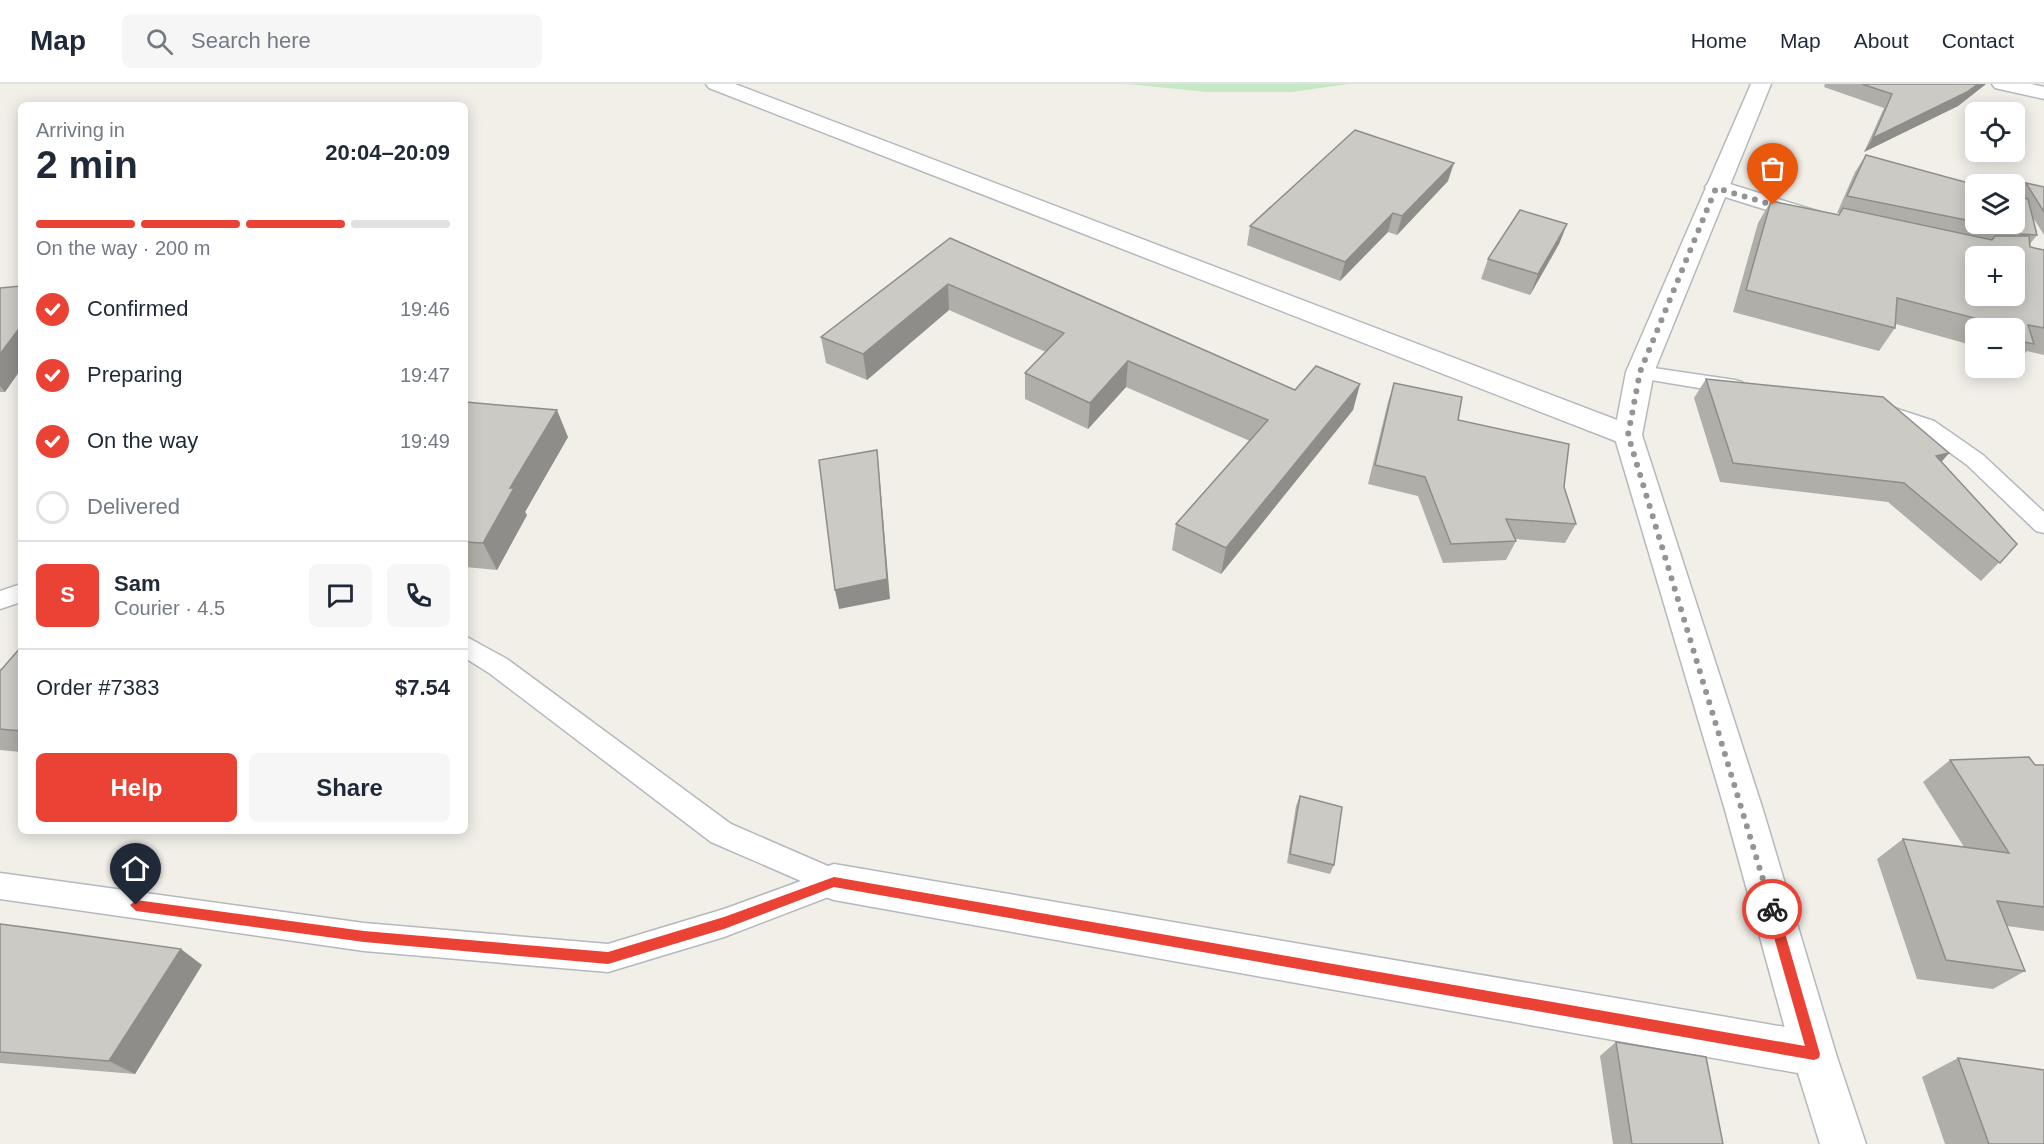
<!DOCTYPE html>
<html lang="en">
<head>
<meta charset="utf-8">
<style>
  body { margin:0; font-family:Arial,sans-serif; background:#f6f6f7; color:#1f2937; height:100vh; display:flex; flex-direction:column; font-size:22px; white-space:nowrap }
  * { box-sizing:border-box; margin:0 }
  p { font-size:20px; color:#747a83 }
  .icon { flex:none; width:33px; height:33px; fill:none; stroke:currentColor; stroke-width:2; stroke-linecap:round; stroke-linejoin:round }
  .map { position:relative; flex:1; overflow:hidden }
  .side { position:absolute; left:18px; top:18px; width:450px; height:732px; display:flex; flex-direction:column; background:#fff; border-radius:9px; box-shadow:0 3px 15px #0003 }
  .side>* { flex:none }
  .buttons { position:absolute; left:1965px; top:18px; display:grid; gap:12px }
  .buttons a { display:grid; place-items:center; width:60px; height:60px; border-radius:9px; background:#fff; box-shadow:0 3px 15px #0003; font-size:30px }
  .pin { position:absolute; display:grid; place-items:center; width:51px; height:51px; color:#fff; margin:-62px -26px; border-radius:50% 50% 50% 0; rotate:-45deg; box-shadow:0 0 6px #0007 }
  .pin .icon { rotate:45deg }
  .courier { position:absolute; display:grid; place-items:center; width:60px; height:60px; margin:-30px; border:4px solid #ea4335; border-radius:50%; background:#fff; color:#222; box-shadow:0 2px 8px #0007 }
  .head em { font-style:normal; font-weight:700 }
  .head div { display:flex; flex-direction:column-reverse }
  .head { display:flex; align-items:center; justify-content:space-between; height:102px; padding:0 18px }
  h1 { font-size:39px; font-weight:700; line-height:45px }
  .bar { display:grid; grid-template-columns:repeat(4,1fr); gap:9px 6px; align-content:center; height:72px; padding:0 18px }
  .bar i { height:8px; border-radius:4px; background:#e0e1e3 }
  .bar .current { background:#ea4335 }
  .bar p { grid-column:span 4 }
  .line { display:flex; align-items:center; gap:15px; padding:0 18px; border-top:2px solid #e0e1e3 }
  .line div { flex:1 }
  .round { display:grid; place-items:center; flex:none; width:63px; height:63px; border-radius:9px; background:#f6f6f7 }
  ol { padding:0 18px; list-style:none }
  li { display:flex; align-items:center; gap:18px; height:66px }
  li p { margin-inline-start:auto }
  li .icon { padding:6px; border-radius:50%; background:#ea4335; color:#fff; stroke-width:4 }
  li:last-child { color:#747a83 }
  li i { width:33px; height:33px; border:3px solid #e0e1e3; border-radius:50% }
  .button { display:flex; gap:12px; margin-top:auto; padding:12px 18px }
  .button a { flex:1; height:69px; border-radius:9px; background:#ea4335; color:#fff; font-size:24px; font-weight:700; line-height:69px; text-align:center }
  .button a+a { background:#f6f6f7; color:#1f2937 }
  header { display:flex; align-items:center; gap:36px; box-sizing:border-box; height:84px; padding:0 30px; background:#fff; border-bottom:2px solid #e0e1e3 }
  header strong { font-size:28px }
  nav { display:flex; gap:33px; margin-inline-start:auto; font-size:21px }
  .search { width:420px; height:54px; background:#f6f6f7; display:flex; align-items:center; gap:15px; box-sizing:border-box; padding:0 21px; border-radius:9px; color:#747a83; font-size:22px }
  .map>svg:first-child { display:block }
  .green { fill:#c5e8c5 }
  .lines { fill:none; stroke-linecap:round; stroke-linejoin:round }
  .service-casing { stroke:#b5b8bc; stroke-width:3 }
  .minor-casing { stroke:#b5b8bc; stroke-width:3 }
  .tertiary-casing { stroke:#b5b8bc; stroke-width:3 }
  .service { fill:#fff; fill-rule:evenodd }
  .minor { fill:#fff; fill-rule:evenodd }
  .tertiary { fill:#fff; fill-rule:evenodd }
  .wall { fill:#afaea9 }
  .shaded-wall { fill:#8f8d8a }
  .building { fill:#cccac5; stroke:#8f8d8a; stroke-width:1.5; fill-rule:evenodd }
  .route { fill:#ea4335 }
  .done { stroke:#929495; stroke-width:6; stroke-dasharray:0 10.8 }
</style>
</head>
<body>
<header>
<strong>Map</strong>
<div class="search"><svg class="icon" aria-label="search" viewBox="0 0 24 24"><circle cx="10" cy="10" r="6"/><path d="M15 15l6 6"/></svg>Search here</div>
<nav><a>Home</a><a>Map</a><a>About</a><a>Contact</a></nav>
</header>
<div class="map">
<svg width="2044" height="1060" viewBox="0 0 2044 1060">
  <rect width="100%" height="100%" fill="#f1efe8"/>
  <polygon class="green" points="1127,0 1349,0 1292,8 1207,8"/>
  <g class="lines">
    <g class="service-casing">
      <g id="service">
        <polygon points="1640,282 1735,296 1742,298 1745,303 1742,308 1735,310 1633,293 1630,288 1633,283"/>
        <polygon points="1882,320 1934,337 1983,371 2044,428 2044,449 2036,447 1967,381 1920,347 1875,332 1872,327 1875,322"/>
        <polygon points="21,500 21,518 0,525 0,507"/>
        <polygon points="465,552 507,575 731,740 844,789 848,798 844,807 724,853 608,888 364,867 0,815 0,789 364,839 608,860 724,825 801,797 711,758 489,589 465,574"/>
      </g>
    </g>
    <g class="minor-casing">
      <g id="minor">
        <polygon points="706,0 735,0 1638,344 1642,351 1638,358 1628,361 1618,358 709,4"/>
        <polygon points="1992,0 2031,0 2044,3 2044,15 1995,4"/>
        <polygon points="1717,96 1820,128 1824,133 1820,138 1812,140 1709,108 1705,103 1709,98"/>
        <polygon points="834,780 1814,948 1829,955 1836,970 1829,985 1814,992 834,816 820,811 814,798 820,785"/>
      </g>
    </g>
    <g class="tertiary-casing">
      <polygon id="tertiary" points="1751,0 1771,0 1654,288 1642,351 1763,726 1836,970 1866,1060 1820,1060 1792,970 1725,726 1614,351 1626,288"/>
    </g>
    <use href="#service" class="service"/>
    <use href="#minor" class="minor"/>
    <use href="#tertiary" class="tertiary"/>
  </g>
  <g class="wall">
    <polygon points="1825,0 1986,0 1958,22 1864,68 1884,24 1824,3"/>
    <polygon points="1866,71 1976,101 1976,140 2014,140 2020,113 2018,109 2026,99 2044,103 2044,151 2032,132 2037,151 2030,160 2030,163 2044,166 2044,271 2027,267 2014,282 2014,244 1976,244 1976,275 1972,274 1968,260 1896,240 1895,244 1879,267 1733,228 1758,139 1771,117 1838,131 1839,129 1837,129 1855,88"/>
    <polygon points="1448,97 1397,151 1388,148 1340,197 1247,161 1250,142"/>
    <polygon points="1567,140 1559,160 1530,211 1481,195 1488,175"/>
    <polygon points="950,154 1295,306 1360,300 1353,326 1221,490 1172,466 1176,440 1250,357 1126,303 1088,345 1025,315 1025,289 1046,268 949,226 867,296 826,279 821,253"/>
    <polygon points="21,202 21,285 5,308 0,308 0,204"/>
    <polygon points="1706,295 1949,369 1941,378 2017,460 1981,497 1888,418 1720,398 1694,314"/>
    <polygon points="1394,299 1458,336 1576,440 1565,459 1515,455 1516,457 1506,476 1443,479 1418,412 1368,400 1388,318"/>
    <polygon points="465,318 568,353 525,428 527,431 497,486 465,483"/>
    <polygon points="21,563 21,668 0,666 0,586 1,586"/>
    <polygon points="1950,676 2044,681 2044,847 2007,842 2025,887 1993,905 1917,895 1877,775 1903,755 1964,763 1923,698"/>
    <polygon points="1300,712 1334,781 1330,790 1287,779 1296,722"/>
    <polygon points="0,840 202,881 135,990 0,979"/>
    <polygon points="1616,958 1723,1060 1613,1060 1600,972"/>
    <polygon points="1958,974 2044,1060 1945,1060 1922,993"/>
  </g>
  <g class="shaded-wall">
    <polygon points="1978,0 1986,0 1958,22 1864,68 1873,54"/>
    <polygon points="1454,79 1448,97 1397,151 1402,132"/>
    <polygon points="1393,129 1388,148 1340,197 1345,178"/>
    <polygon points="1567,140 1559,160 1530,211 1538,190"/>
    <polygon points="948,200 949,226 867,296 863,270"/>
    <polygon points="21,242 21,285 5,308 0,302 0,270"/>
    <polygon points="1128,277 1126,303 1088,345 1090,319"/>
    <polygon points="1360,300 1353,326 1221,490 1226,464"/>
    <polygon points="557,326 568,353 525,428 527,431 497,486 483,459 510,404"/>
    <polygon points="877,366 879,387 890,515 839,525 835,506"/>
    <polygon points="1949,369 1933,388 1936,372"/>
    <polygon points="181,865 202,881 135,990 109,977"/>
  </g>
  <g class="building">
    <polygon points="1862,0 1978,0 1967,8 1873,54 1892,10"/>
    <polygon points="1355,46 1454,79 1402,132 1393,129 1345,178 1250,142"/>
    <polygon points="1866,71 1976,101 1976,138 1847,112"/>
    <polygon points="2026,99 2044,103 2044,128"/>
    <polygon points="2014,112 2028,115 2037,151 2020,150 2018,147 1981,140 2014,140"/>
    <path d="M1771,117L1839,131L1843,124L1992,156L1995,152H2029L2030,163L2044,166V244L2028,241L2034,260L2014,256V244H1988L1986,237L1897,214L1895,244L1746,206ZM1976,172H2014V212H1976Z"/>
    <polygon points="1520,126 1567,140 1538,190 1488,175"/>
    <polygon points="950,154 1295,306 1316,282 1360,300 1226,464 1176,440 1268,336 1128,277 1090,319 1025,289 1064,249 948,200 863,270 821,253"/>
    <polygon points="21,202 21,242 0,270 0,204"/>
    <polygon points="1706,295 1883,313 1949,369 1936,372 2017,460 2000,479 1904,399 1733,379"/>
    <polygon points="1394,299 1462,313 1458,336 1569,360 1564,403 1576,440 1506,435 1516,457 1451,460 1425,393 1375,381"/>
    <polygon points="465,318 557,326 510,404 514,404 483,459 465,458"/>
    <polygon points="877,366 887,495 835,506 819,376"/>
    <polygon points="21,563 21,647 0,645 0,586 1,586"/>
    <polygon points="2029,673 2035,681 2044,681 2044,823 1997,817 2025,887 1946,876 1903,755 2009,769 1950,676"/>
    <polygon points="1300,712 1342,723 1334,781 1290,770"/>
    <polygon points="0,840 31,844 181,865 109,977 0,968"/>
    <polygon points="1616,958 1706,973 1723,1060 1632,1060"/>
    <polygon points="1958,974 2044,986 2044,1060 1989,1060"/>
  </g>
  <polygon class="route" points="834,793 1805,962 1766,825 1772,819 1778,825 1820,970 1819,974 1814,976 834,803 724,845 608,880 364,858 136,827 130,821 136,816 364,847 608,868 724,833"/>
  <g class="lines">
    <polyline class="done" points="1772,825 1628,351 1640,288 1716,104 1773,121"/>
  </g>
</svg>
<div class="buttons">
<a><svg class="icon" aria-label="locate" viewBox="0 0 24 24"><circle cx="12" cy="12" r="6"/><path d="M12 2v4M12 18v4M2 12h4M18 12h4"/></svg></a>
<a><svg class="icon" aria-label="layers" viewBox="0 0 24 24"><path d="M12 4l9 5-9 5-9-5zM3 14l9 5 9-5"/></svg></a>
<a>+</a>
<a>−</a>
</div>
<div class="pin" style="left:1773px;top:121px;background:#ea580c"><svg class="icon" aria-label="bag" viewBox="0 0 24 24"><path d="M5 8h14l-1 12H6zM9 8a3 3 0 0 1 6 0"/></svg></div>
<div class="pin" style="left:136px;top:821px;background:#1f2937"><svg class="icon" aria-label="home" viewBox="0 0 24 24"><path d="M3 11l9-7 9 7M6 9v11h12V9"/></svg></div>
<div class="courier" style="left:1772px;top:825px"><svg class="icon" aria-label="bike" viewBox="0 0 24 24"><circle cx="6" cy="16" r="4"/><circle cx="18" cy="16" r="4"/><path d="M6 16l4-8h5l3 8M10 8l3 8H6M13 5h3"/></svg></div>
<section class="side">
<div class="head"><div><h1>2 min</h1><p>Arriving in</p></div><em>20:04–20:09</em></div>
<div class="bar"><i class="current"></i><i class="current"></i><i class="current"></i><i></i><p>On the way · 200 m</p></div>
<ol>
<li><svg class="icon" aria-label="check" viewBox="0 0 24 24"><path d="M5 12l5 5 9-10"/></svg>Confirmed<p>19:46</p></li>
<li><svg class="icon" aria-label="check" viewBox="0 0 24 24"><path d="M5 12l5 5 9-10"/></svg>Preparing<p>19:47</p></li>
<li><svg class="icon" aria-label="check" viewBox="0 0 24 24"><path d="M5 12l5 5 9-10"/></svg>On the way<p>19:49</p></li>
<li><i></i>Delivered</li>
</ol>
<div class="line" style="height:108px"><b class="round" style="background:#ea4335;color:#fff">S</b><div><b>Sam</b><p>Courier · 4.5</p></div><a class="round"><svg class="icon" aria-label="chat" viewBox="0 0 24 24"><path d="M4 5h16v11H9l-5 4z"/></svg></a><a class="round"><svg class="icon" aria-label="phone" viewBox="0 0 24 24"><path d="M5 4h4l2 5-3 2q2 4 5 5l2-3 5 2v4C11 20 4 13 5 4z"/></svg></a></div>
<div class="line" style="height:78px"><div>Order #7383</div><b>$7.54</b></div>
<div class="button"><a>Help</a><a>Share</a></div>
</section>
</div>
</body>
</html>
